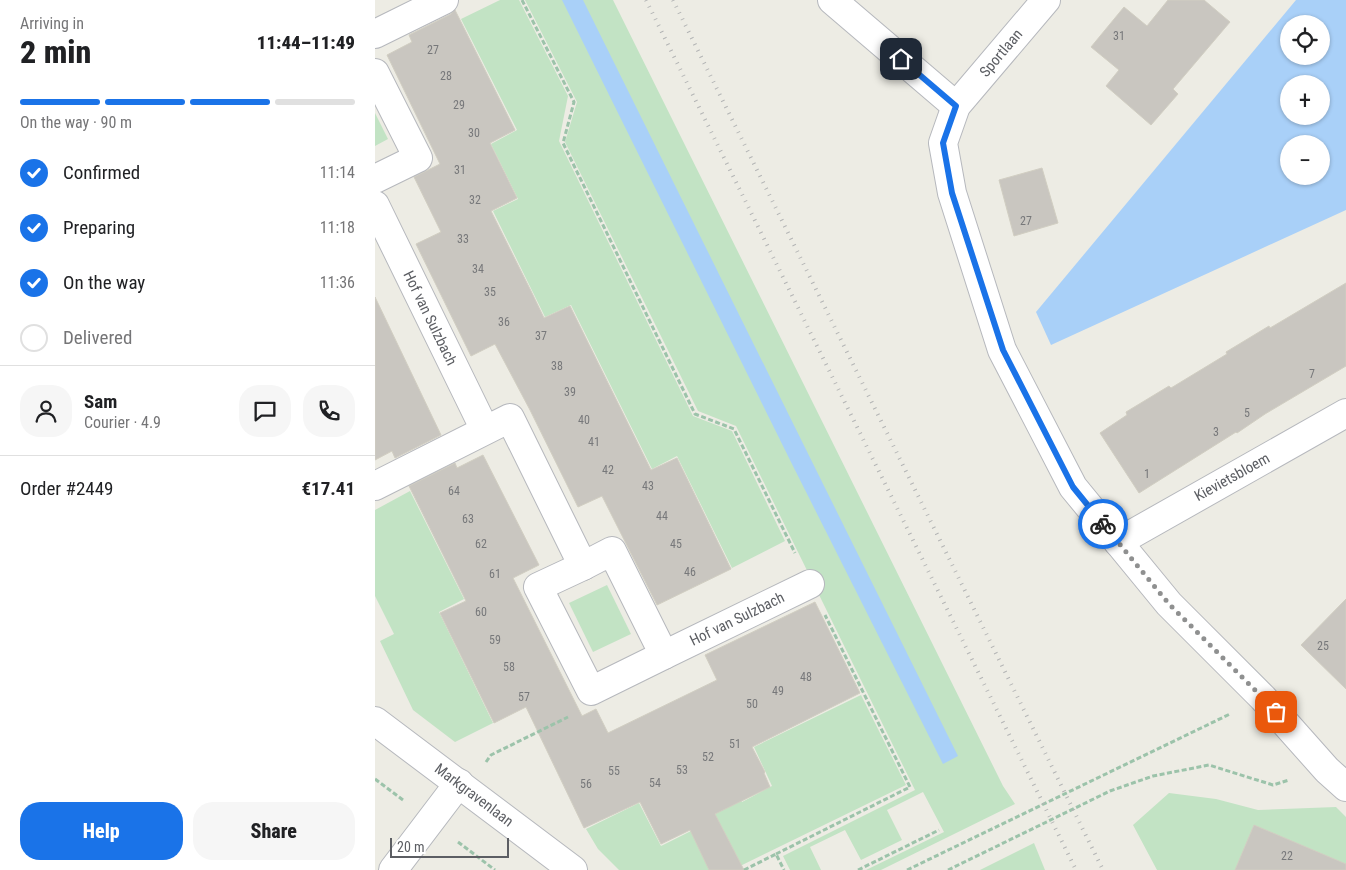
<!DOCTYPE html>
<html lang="en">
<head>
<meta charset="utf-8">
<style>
  body { margin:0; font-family:"Roboto Condensed",sans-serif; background:#f6f6f6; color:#202124; height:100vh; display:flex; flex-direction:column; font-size:19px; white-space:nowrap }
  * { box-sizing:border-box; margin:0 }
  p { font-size:16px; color:#757577 }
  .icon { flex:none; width:28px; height:28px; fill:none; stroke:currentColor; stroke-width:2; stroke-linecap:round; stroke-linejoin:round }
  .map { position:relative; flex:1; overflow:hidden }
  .drawer { display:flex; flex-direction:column; background:#fff; width:375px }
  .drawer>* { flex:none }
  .buttons { position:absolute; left:905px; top:15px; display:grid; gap:10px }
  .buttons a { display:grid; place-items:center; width:50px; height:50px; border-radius:50%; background:#fff; box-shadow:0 1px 4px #0004; font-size:25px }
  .scale { position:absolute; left:15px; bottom:12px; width:119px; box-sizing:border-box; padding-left:5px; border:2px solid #5c5e63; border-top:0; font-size:14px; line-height:18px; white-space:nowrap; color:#5c5e63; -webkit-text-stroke:4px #fff; paint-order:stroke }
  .pin { position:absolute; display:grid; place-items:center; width:42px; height:42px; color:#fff; margin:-21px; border-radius:10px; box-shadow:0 2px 8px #0006 }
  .courier { position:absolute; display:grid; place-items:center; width:50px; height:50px; margin:-25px; border:4px solid #1a73e8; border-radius:50%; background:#fff; color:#222; box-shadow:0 1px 6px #0007 }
  .head em { font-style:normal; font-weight:800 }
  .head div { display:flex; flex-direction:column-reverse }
  .head { display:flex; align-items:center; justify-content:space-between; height:85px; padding:0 20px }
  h1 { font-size:32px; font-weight:800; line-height:38px }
  .bar { display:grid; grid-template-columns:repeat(4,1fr); gap:8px 5px; align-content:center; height:60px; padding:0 20px }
  .bar i { height:6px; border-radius:4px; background:#e0e0e0 }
  .bar .active { background:#1a73e8 }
  .bar p { grid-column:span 4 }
  .line { display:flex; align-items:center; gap:12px; padding:0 20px; border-top:1px solid #e0e0e0 }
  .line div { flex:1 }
  .round { display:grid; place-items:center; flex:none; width:52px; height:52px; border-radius:20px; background:#f6f6f6 }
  ol { padding:0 20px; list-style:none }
  li { display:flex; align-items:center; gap:15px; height:55px }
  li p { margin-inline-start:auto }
  li .icon { padding:5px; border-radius:50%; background:#1a73e8; color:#fff; stroke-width:4 }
  li:last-child { color:#757577 }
  li i { width:28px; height:28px; border:2px solid #e0e0e0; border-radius:50% }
  .button { display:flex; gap:10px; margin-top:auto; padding:10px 20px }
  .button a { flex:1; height:58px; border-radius:20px; background:#1a73e8; color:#fff; font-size:20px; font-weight:800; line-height:58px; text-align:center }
  .button a+a { background:#f6f6f6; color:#202124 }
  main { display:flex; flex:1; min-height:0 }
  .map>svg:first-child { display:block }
  .green { fill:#c2e3c4 }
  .water { fill:#a9d0f8; fill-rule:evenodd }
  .building { fill:#c9c6c0; stroke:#d1cec2 }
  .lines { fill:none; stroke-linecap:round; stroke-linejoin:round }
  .minor-casing { stroke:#b6b8bd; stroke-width:30 }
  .path { stroke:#9cc3aa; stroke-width:3; stroke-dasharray:5 2.5; stroke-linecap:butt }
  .minor { stroke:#fff; stroke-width:28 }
  .rail { stroke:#b4b5b5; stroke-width:4; stroke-dasharray:1 6; stroke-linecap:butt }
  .done { stroke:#8f9090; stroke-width:5; stroke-dasharray:0 9 }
  .route { stroke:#1a73e8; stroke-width:6 }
  .labels { text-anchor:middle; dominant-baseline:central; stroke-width:4; stroke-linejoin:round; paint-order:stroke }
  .number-label { font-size:12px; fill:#77787a }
  .street-label { font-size:15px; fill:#5c5e63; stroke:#fff }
</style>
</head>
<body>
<main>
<section class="drawer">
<div class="head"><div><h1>2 min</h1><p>Arriving in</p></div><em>11:44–11:49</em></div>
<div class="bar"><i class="active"></i><i class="active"></i><i class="active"></i><i></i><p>On the way · 90 m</p></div>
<ol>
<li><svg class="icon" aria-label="check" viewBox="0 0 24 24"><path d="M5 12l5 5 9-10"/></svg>Confirmed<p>11:14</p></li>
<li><svg class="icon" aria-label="check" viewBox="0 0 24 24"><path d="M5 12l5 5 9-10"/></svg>Preparing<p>11:18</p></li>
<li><svg class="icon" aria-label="check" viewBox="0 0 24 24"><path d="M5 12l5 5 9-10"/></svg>On the way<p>11:36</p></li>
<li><i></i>Delivered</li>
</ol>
<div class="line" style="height:90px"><a class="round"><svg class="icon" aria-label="person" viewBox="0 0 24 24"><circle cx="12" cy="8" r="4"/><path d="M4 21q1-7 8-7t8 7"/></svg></a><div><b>Sam</b><p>Courier · 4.9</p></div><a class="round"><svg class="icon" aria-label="chat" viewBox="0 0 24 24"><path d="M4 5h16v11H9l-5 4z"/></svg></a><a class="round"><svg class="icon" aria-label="phone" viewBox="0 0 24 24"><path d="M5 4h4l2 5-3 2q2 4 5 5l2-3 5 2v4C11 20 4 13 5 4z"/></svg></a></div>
<div class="line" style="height:65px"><div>Order #2449</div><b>€17.41</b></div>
<div class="button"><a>Help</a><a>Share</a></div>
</section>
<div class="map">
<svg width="971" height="870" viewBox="0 0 971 870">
  <rect width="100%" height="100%" fill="#edece4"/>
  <g class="green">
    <polygon points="125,0 144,0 193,96 184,141 318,416 357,431 410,541 357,568 302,456 277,469 196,305 170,317 118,211 143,199 116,144 142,130 86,19"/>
    <polygon points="150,0 238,0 628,786 640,804 506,870 491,870 569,832 548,792 512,810 527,840 486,860 470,830 435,847 446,870 415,870 408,856 540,790 361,426 323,411 190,142 202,102"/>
    <polygon points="0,113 13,139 0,146"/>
    <polygon points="35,491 89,599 64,612 118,723 80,742 38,710 5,641 19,634 0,596 0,510"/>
    <polygon points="232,585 256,634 218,652 194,603"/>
    <polygon points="486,695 531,785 357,870 244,870 223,849 211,829 264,803 286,846 316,831 315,827 341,814 335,800 360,788 367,802 397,786 379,747"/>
    <polygon points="794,793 841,799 883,810 961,807 971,817 971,870 782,870 758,825"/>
    <polygon points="659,843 670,870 605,870"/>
  </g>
  <g class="water">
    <polygon points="187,0 208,0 583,756 568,764 416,462"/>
    <path d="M921,0H971V210L676,345L661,312ZM914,24H946V56H914ZM914,84H946V116H914ZM914,144H946V176H914Z"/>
  </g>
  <g class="building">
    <polygon points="793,0 829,0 855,22 798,89 803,94 776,125 731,86 744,70 716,47 749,7 772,26"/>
    <polygon points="80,10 140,130 115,143 142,198 116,211 156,291 169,318 195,306 276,470 302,458 356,569 282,605 227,496 203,507 155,410 120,344 96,356 41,244 66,232 39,177 65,164 12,55 37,42 34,35 76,14"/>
    <polygon points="667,168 683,223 639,236 624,180"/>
    <polygon points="971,283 971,366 890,414 862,433 861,432 764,493 725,433 752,415 751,412 794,386 796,388 852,354 851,352 894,326 895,328"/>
    <polygon points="0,297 66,435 20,458 17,451 0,460"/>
    <polygon points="108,455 164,565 138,578 207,716 221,709 233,733 342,680 330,655 440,602 485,693 377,747 390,772 389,773 395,787 340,814 369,870 334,870 315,830 286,844 265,802 209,828 151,707 119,723 65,613 91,601 34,486 80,463 82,468"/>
    <polygon points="971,599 971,689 926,645"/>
    <polygon points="879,825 971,864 971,870 860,870"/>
  </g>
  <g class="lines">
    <g class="minor-casing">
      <g id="minor">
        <polyline points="457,0 581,106"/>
        <polyline points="671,0 581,106 568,143 577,193 627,350 698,487 794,604 888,698 952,770 971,787"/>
        <polyline points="0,34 69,0"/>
        <polyline points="0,73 43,158 0,179"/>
        <polyline points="0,205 110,430"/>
        <polyline points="0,486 135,418 208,566 237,551 289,655 435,584"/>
        <polyline points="743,542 971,413"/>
        <polyline points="208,566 163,587 216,691 289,655"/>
        <polyline points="0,721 198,870"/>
        <polyline points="18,870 84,783"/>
      </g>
    </g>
    <g class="path">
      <polyline points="147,0 199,102 188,143 320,414 359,429 420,553"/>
      <polyline points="111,762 116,755 193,717"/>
      <polyline points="0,779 28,800"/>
      <polyline points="83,842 120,870"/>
      <polyline points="401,854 535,787 450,615"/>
      <polyline points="369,870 401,854 409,870"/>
      <polyline points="483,870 564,830"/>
      <polyline points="532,870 855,714"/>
      <polyline points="573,870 735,791 778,776 834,765 898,785 914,780"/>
    </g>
    <use href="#minor" class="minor"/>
    <g class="rail">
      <polyline points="271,0 701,870"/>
      <polyline points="298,0 728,870"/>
    </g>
  </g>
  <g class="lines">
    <polyline class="done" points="728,524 794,604 888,698 901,712"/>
    <polyline class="route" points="526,59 581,106 568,143 577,193 628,350 698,487 728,524"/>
  </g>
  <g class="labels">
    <g class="number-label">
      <text x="744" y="36">31</text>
      <text x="58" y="50">27</text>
      <text x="71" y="76">28</text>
      <text x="84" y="105">29</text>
      <text x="99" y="133">30</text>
      <text x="85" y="170">31</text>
      <text x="100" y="200">32</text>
      <text x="651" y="221">27</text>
      <text x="88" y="239">33</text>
      <text x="103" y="269">34</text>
      <text x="115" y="292">35</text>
      <text x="129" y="322">36</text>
      <text x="166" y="336">37</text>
      <text x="182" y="366">38</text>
      <text x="937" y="374">7</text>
      <text x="195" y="392">39</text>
      <text x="872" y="413">5</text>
      <text x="209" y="420">40</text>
      <text x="841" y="432">3</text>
      <text x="219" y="442">41</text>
      <text x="233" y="470">42</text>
      <text x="772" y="474">1</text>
      <text x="273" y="486">43</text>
      <text x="79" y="491">64</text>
      <text x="287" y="516">44</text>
      <text x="93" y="519">63</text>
      <text x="106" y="544">62</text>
      <text x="301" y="544">45</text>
      <text x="315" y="572">46</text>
      <text x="120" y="574">61</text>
      <text x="106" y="612">60</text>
      <text x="120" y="640">59</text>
      <text x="948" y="646">25</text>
      <text x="134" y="667">58</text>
      <text x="431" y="677">48</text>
      <text x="403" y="691">49</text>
      <text x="149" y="697">57</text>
      <text x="377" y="704">50</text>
      <text x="360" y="744">51</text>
      <text x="333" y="757">52</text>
      <text x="307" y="770">53</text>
      <text x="239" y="771">55</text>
      <text x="280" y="783">54</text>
      <text x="211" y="784">56</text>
      <text x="912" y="856">22</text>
    </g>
    <g class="street-label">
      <text transform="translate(626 53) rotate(-50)">Sportlaan</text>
      <text transform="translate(55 318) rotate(64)">Hof van Sulzbach</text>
      <text transform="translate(857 477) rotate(-29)">Kievietsbloem</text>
      <text transform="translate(362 619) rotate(-26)">Hof van Sulzbach</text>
      <text transform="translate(99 795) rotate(37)">Markgravenlaan</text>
    </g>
  </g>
</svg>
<div class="buttons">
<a><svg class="icon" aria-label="locate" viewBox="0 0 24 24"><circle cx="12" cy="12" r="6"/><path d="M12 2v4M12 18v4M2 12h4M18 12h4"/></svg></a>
<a>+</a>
<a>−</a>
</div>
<div class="scale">20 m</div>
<div class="pin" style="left:901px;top:712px;background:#ea580c"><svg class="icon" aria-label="bag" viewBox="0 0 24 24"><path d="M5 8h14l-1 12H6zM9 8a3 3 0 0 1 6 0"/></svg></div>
<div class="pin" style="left:526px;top:59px;background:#1f2937"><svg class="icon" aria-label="home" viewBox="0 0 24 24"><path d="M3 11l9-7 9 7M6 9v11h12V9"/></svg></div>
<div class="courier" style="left:728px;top:524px"><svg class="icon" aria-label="bike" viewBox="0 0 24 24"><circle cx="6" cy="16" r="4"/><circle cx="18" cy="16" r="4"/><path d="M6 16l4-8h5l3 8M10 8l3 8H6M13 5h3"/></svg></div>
</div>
</main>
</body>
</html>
